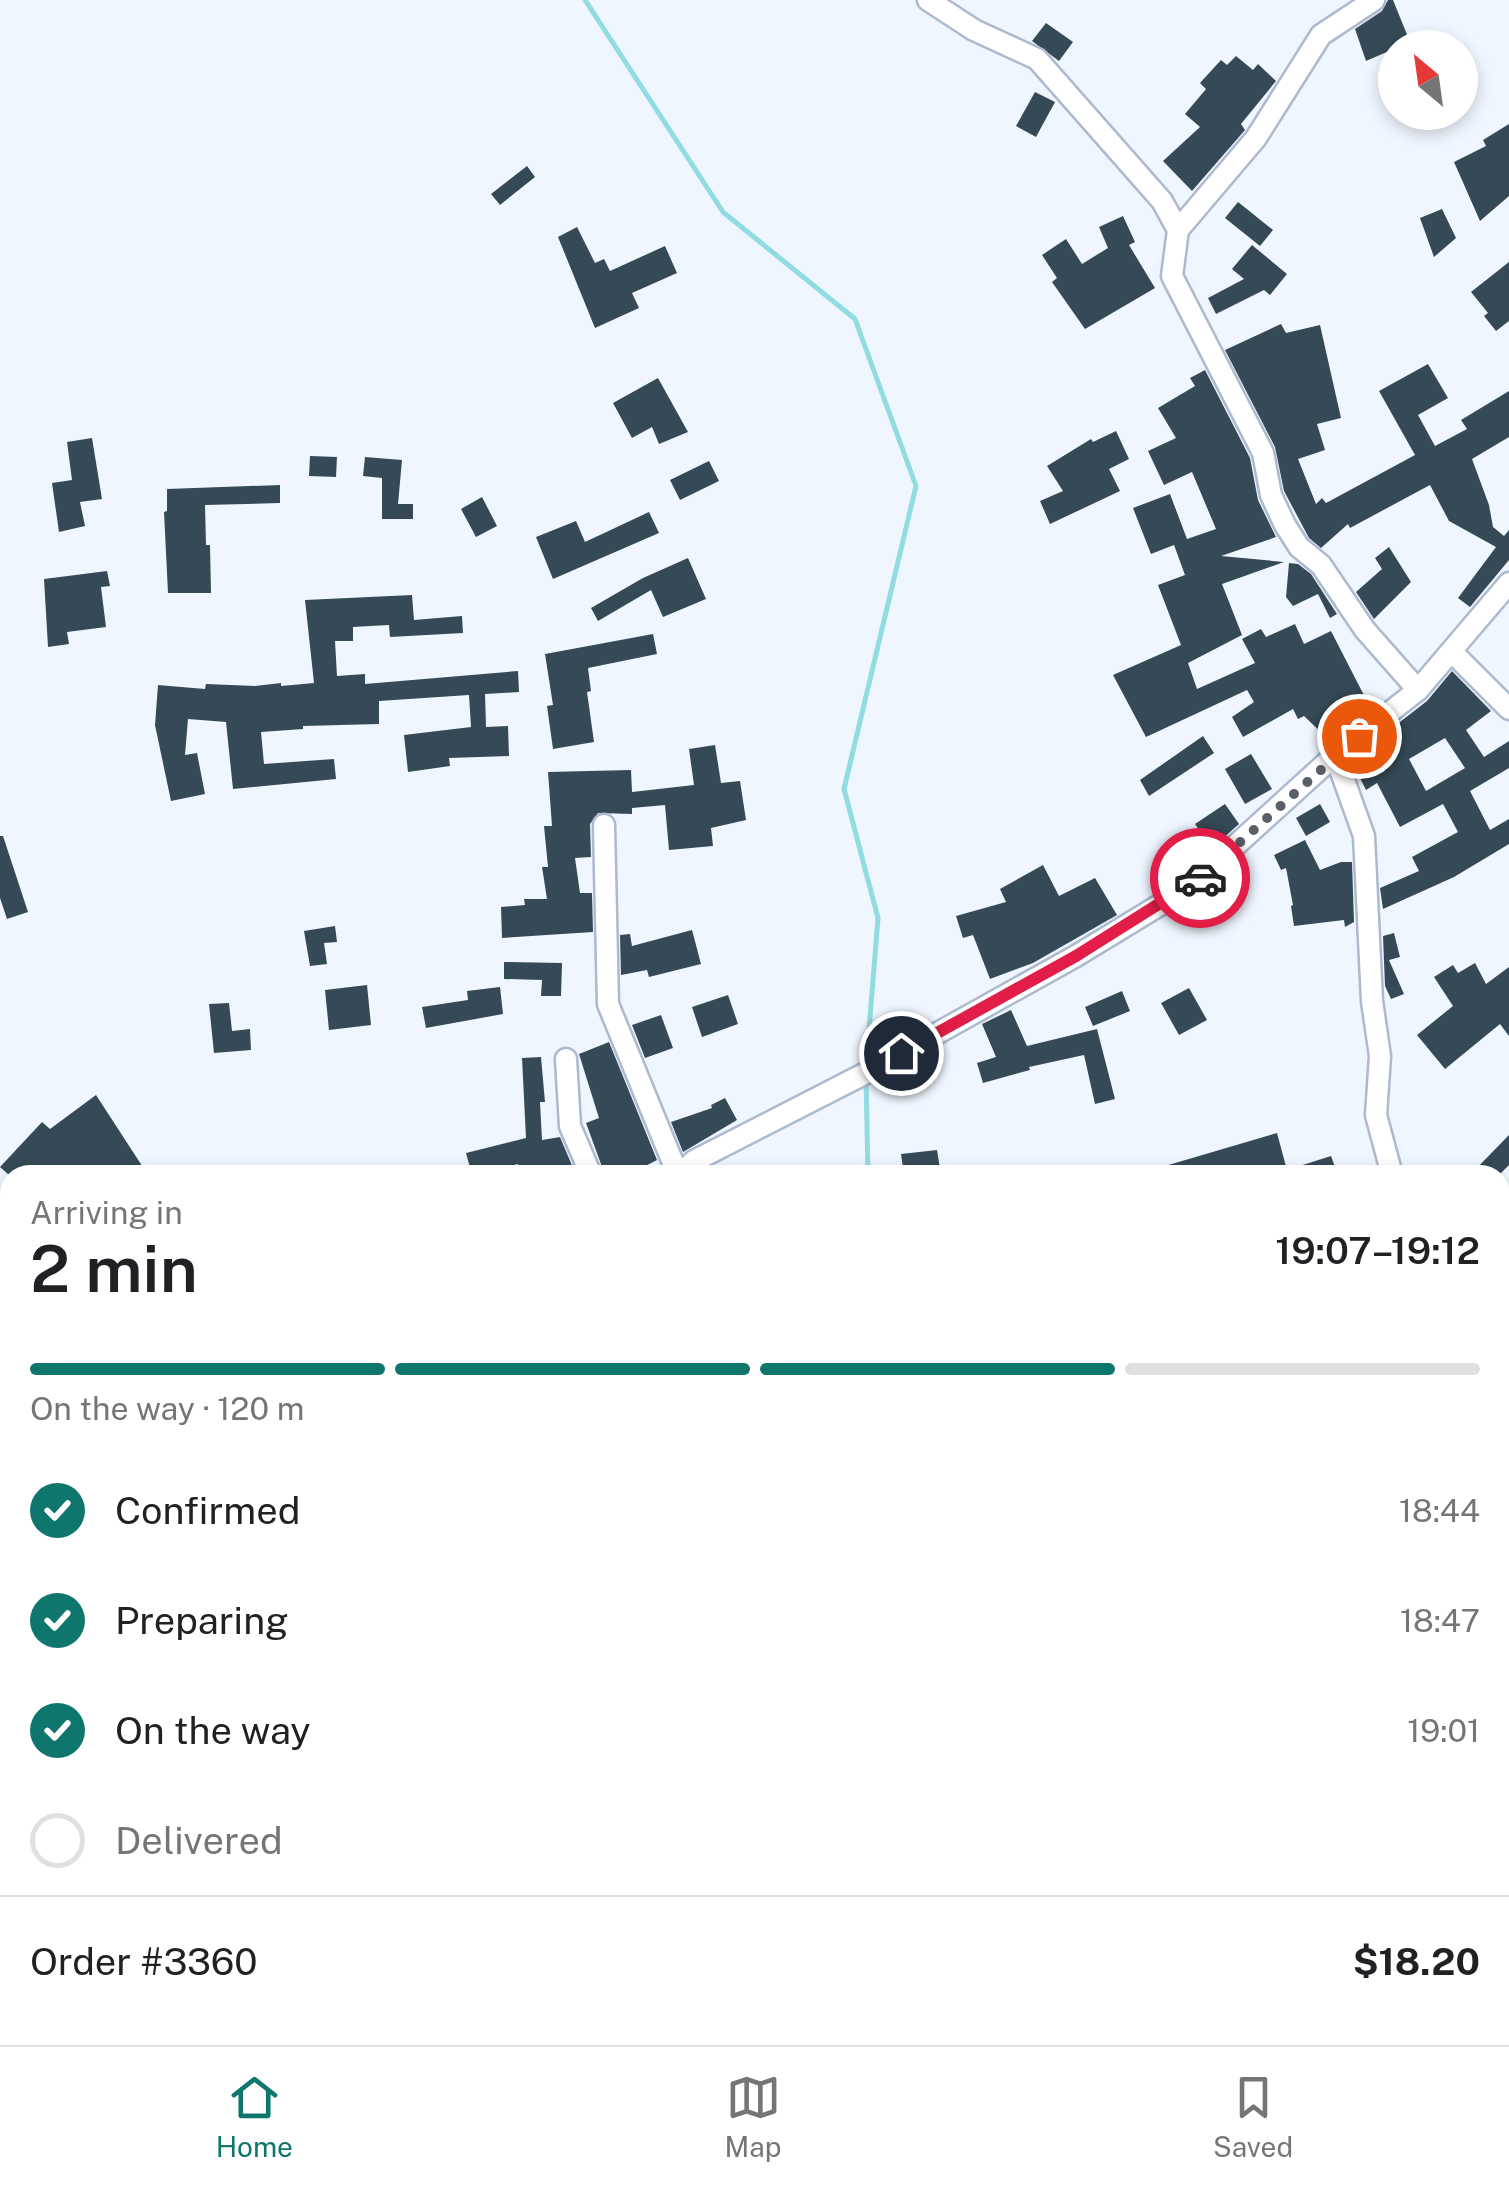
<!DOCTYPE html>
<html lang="en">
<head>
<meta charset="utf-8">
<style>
  body { margin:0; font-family:"Public Sans",sans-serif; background:#f6f6f6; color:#202124; height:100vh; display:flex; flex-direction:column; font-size:38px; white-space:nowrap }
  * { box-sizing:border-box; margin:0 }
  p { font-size:32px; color:#757577 }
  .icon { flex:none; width:55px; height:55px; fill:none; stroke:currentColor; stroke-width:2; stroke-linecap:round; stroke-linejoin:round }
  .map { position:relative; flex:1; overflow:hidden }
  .drawer { position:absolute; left:0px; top:1165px; width:1510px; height:880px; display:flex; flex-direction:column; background:#fff; border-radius:30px 30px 0 0; box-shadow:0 5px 15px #0003 }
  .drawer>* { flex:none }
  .needle { width:65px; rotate:331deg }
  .tools { position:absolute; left:1378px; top:30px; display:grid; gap:20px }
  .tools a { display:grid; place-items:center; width:100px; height:100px; border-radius:50%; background:#fff; box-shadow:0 5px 15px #0003; font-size:50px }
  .pin { position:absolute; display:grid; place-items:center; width:85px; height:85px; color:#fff; margin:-42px; border:5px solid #fff; border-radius:50%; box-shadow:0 2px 10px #0007 }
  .courier { position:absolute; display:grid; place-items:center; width:100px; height:100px; margin:-50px; border:8px solid #e11d48; border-radius:50%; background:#fff; color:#222; box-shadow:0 2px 12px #0007 }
  .headline em { font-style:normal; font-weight:600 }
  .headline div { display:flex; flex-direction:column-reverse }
  .headline { display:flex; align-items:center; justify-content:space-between; height:170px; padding:0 30px }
  h1 { font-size:65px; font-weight:600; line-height:75px }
  .bar { display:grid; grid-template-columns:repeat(4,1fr); gap:15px 10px; align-content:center; height:120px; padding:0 30px }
  .bar i { height:12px; border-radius:8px; background:#e0e0e0 }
  .bar .selected { background:#0f766e }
  .bar p { grid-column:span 4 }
  .line { display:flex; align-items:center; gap:25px; padding:0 30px; border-top:2px solid #e0e0e0 }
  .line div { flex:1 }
  ol { padding:0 30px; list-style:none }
  li { display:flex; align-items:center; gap:30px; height:110px }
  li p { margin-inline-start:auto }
  li .icon { padding:10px; border-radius:50%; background:#0f766e; color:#fff; stroke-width:4 }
  li:last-child { color:#757577 }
  li i { width:55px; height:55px; border:5px solid #e0e0e0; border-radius:50% }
  .menu { display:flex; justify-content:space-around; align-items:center; height:140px; border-top:2px solid #e0e0e0; background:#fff; font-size:28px; color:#757577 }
  .menu a { display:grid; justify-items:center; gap:5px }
  .menu .selected { color:#0f766e }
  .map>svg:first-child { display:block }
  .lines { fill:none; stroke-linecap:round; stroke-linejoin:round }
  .stream { stroke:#90dce2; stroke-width:5 }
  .building { fill:#354a56; fill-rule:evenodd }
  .minor-casing { stroke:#adb9cf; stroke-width:25 }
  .minor { stroke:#fff; stroke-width:20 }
  .done { stroke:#5a6068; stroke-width:10; stroke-dasharray:0 18 }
  .route { stroke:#e11d48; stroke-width:12 }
</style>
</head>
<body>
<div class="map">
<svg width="1509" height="2045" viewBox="0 0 1509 2045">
  <rect width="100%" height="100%" fill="#f0f6ff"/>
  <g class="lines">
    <g class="stream">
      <polyline points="585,0 723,212 855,319 916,486 844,789 878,918 866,1067"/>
      <polyline points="866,1078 868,1175"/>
      <polyline points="1061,2035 1061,2045"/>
    </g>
  </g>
  <g class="building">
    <polygon points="1388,0 1393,0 1410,42 1366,61 1355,29 1382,11"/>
    <polygon points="1046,23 1073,42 1059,61 1032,41"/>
    <polygon points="1236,56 1253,70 1258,64 1276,81 1241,124 1245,130 1192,191 1163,161 1200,127 1185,114 1206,89 1200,83 1221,60 1227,65"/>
    <polygon points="1035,92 1055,102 1036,137 1016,126"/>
    <polygon points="1509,124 1509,196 1480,221 1454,162 1486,146 1483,140"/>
    <polygon points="527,166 535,177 500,205 491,194"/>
    <polygon points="1238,202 1273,230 1260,246 1225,218"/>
    <polygon points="1442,209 1456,238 1434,257 1420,218"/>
    <polygon points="1123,216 1135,242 1129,245 1155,288 1085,329 1052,282 1057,278 1042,255 1066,239 1082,264 1108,248 1099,227"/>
    <polygon points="577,227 595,263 604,259 610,271 665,246 677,273 632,293 639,308 595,328 558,237"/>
    <polygon points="1252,245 1287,274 1270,295 1264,290 1216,314 1208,298 1244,279 1232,269"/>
    <polygon points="1509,262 1509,321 1496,331 1484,316 1488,313 1471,292"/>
    <polygon points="1281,324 1286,333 1320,325 1341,418 1317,424 1325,450 1298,459 1316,504 1322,498 1326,503 1415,455 1379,391 1428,364 1448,398 1418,415 1435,446 1467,429 1461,420 1509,391 1509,437 1472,459 1489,505 1493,527 1504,536 1509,530 1509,560 1470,607 1458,598 1496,547 1449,521 1430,485 1350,528 1348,524 1321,548 1309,538 1284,491 1275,447 1225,350"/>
    <polygon points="1205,370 1250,458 1258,500 1276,537 1221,556 1284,562 1222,584 1242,635 1188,663 1197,689 1255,663 1242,639 1261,629 1266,637 1295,624 1304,644 1331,631 1371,709 1330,741 1304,716 1298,719 1293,709 1243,737 1232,717 1254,702 1247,690 1146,737 1113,675 1181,645 1158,585 1185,575 1174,545 1151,554 1133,508 1170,494 1187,539 1216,529 1192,472 1164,485 1148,451 1176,438 1158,408 1195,386 1190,378"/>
    <polygon points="658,378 688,432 659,444 652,427 632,438 613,403"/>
    <polygon points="1116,431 1129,459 1109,469 1120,491 1050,524 1040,501 1063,491 1047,466 1091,439 1093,442"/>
    <polygon points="92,438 102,499 80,502 85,526 59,532 52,483 72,480 67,442"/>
    <polygon points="310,456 337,457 336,477 309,476"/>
    <polygon points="365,457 402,460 398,504 413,504 413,519 382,519 382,478 363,476"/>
    <polygon points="709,461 719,481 680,500 670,480"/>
    <polygon points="280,485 280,503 205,505 206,545 210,545 211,593 168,593 164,512 167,511 167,489"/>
    <polygon points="482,497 497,526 476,537 461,509"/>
    <polygon points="649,512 659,533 553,579 536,537 576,521 585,542"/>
    <polygon points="1389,547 1411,582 1374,619 1356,592 1382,569 1375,558"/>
    <polygon points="688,558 706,599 663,617 651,590 598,621 591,608 643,578"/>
    <polygon points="1289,563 1298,564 1311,574 1337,614 1330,618 1318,594 1293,606 1286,597"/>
    <polygon points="107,571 110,586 101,587 106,627 67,632 69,644 48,647 44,579"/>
    <polygon points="412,595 414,620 462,616 463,633 390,637 389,625 353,627 353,641 335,641 337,676 365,674 365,684 518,671 519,692 485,694 486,727 508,726 509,756 449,758 450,766 408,772 404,735 471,727 469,695 379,701 379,724 303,726 303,729 261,732 264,764 334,759 336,779 233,789 226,722 188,719 185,755 197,753 205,794 171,801 155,725 158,685 205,689 206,684 255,686 281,683 281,686 314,683 305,600"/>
    <polygon points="653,634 657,654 588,668 591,691 587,692 594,742 553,749 547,706 553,705 545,654"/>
    <path d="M1452,671L1491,711L1466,730L1484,757L1509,741V768L1470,791L1490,830L1509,819V844L1454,877L1383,909L1380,888L1419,871L1412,857L1458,832L1443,804L1400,827L1377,783L1366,790L1351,760L1427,701ZM1445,738L1465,768L1426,791L1409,759Z"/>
    <polygon points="1203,736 1214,753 1149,796 1140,780"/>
    <polygon points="715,745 721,783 740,781 746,820 711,828 713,846 669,850 665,805 632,808 632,814 598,813 590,824 591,857 575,858 580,893 592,893 593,932 502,938 501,907 525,905 524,899 547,899 542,867 548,867 544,826 552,826 548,772 631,770 632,792 694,785 689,749"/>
    <polygon points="1251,754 1272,789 1245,804 1225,769"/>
    <polygon points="1225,804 1239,824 1212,848 1195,824"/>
    <polygon points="1320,804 1330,822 1306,836 1296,818"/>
    <polygon points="0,836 3,836 28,912 7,919 0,898"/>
    <polygon points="1305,840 1320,870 1341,862 1352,862 1354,922 1345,927 1344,920 1294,926 1291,906 1293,905 1286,868 1281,870 1274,855"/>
    <polygon points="1043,865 1059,896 1095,878 1117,915 1033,963 990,979 973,935 963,938 956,916 1006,902 1000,889"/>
    <polygon points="335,926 337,942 324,943 327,964 310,966 304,931"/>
    <polygon points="692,930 701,964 649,977 647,970 621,975 620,935 630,934 632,946"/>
    <polygon points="1394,933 1400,957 1389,960 1404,994 1391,999 1385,986 1383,936"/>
    <polygon points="504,962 562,963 561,996 541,996 542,980 504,979"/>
    <polygon points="1475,963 1486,984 1509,967 1509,1036 1500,1024 1445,1069 1417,1035 1453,1006 1434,977 1453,965 1458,973"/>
    <polygon points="367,985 371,1025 329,1030 325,990"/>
    <polygon points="500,987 503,1014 426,1028 422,1007 468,1000 467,991"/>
    <polygon points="1189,988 1207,1020 1179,1035 1161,1003"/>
    <polygon points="1122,991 1130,1011 1093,1026 1085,1007"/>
    <polygon points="728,995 738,1024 702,1037 692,1007"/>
    <polygon points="229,1003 232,1031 250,1029 251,1050 214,1053 209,1004"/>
    <polygon points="1011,1010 1027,1046 1097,1029 1115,1099 1095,1104 1084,1055 1029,1067 1030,1070 983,1083 977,1063 996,1057 982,1024"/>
    <polygon points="661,1015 673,1048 645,1058 632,1025"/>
    <polygon points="609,1042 657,1160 628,1175 605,1175 586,1123 599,1118 579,1054"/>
    <polygon points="541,1057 545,1102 540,1102 542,1140 560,1137 576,1175 520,1175 518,1164 472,1175 466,1153 526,1138 522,1058"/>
    <polygon points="96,1095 148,1175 9,1175 0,1167 42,1122 50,1129"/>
    <polygon points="725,1098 737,1120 683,1152 671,1122 712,1108 711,1105"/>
    <polygon points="1277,1133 1287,1170 1331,1156 1338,1175 1149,1175 1148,1171"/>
    <polygon points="1509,1135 1509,1165 1499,1175 1470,1175"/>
    <polygon points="937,1150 941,1175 904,1175 901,1154"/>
  </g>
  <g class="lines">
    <g class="minor-casing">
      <g id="minor">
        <polyline points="928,0 974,30 1037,59 1162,201 1178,230 1172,276 1263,453 1271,495 1285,525 1299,547 1321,565 1365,630 1418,690"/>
        <polyline points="1178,230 1256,138 1321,35 1374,0"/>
        <polyline points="1452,652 1509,709"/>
        <polyline points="1335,755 1364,836 1372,1001 1380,1056 1376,1115 1392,1175"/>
        <polyline points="604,825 608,1004 678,1175"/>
        <polyline points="566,1059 570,1126 591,1175"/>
        <polyline points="679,1175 694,1161 866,1073 1076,956 1191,886 1335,755 1418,690 1509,583"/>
        <polyline points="0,1287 10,1284"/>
        <polyline points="1500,1479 1509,1545"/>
        <polyline points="0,1536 10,1531"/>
      </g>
    </g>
    <use href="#minor" class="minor"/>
  </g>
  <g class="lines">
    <polyline class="done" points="1200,878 1359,736"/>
    <polyline class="route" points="901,1053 1076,956 1200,878"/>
  </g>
</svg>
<div class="tools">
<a><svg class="needle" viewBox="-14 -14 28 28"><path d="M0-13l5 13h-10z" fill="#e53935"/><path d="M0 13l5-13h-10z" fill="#757577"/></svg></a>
</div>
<div class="pin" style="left:1359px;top:736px;background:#ea580c"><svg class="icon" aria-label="bag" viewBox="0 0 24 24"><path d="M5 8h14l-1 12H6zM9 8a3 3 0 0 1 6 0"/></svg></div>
<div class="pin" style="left:901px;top:1053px;background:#1f2937"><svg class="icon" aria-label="home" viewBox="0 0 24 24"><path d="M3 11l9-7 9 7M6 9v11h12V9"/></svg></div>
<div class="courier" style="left:1200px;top:878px"><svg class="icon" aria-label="car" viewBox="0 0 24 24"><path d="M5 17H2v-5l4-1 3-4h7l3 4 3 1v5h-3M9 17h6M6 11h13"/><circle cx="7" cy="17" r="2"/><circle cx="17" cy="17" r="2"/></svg></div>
<section class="drawer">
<div class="headline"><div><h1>2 min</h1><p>Arriving in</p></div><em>19:07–19:12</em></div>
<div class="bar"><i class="selected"></i><i class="selected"></i><i class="selected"></i><i></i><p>On the way · 120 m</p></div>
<ol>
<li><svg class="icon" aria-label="check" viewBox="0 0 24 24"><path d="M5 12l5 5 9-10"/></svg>Confirmed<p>18:44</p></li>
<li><svg class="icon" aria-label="check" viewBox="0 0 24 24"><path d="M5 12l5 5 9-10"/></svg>Preparing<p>18:47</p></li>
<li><svg class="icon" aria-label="check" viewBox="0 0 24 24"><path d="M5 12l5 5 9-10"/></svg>On the way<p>19:01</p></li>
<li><i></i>Delivered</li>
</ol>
<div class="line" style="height:130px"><div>Order #3360</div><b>$18.20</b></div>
</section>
</div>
<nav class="menu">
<a class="selected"><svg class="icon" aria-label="home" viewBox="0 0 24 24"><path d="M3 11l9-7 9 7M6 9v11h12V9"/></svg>Home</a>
<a><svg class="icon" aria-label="map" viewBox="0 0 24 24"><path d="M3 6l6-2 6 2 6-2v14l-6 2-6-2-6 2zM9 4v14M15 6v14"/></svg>Map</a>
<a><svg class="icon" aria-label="saved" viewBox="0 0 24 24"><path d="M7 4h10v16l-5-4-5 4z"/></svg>Saved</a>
</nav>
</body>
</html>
